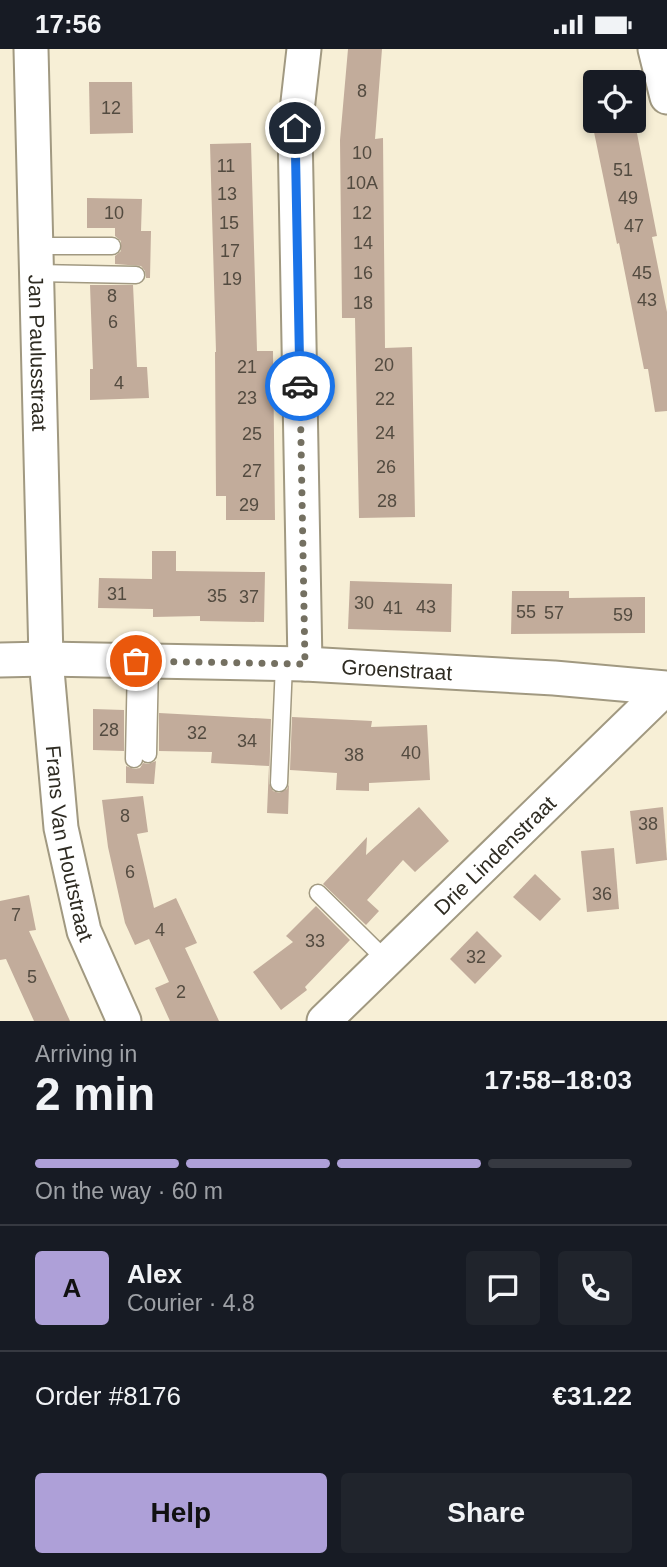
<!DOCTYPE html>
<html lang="en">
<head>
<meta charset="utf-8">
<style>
  body { margin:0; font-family:Arial,sans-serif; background:#20242c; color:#f1f3f6; height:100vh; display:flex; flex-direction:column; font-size:26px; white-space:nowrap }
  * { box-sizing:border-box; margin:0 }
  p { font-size:23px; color:#9ea1a6 }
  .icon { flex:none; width:38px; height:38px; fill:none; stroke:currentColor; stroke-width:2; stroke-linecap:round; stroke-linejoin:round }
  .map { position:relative; height:972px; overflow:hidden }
  .side { display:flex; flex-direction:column; background:#171b24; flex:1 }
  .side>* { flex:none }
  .tools { position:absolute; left:583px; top:21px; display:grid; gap:14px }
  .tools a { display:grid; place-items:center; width:63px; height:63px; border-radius:7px; background:#171b24; box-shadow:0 4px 10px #0003; font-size:35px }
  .pin { position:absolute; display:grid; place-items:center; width:60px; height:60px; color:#fff; margin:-30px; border:4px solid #fff; border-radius:50%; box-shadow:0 2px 7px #0007 }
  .courier { position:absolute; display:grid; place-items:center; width:70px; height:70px; margin:-35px; border:5px solid #1a73e8; border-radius:50%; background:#fff; color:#222; box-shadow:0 2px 9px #0007 }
  .headline em { font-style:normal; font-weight:600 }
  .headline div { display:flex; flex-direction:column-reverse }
  .headline { display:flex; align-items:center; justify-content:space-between; height:119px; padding:0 35px }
  h1 { font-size:46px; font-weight:600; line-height:52px }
  .bar { display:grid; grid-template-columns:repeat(4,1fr); gap:10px 7px; align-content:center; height:84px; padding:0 35px }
  .bar i { height:9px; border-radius:5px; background:#363941 }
  .bar .current { background:#aea0d8 }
  .bar p { grid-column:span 4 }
  .line { display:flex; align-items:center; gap:18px; padding:0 35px; border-top:2px solid #363941 }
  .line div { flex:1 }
  .round { display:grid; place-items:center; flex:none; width:74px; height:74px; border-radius:7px; background:#20242c }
  .action { display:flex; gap:14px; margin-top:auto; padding:14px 35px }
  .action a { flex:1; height:80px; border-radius:7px; background:#aea0d8; color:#111; font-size:28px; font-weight:600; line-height:80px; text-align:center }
  .action a+a { background:#20242c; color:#f1f3f6 }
  .status { display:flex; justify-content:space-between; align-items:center; height:49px; padding:0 35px; background:#171b24; direction:ltr }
  .status svg { height:19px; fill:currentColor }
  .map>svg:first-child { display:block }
  .building { fill:#c2ac9b }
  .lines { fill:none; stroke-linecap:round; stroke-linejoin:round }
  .service-casing { stroke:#a19981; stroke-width:19 }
  .minor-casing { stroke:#a19981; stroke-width:37 }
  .service { stroke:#fff; stroke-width:16 }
  .minor { stroke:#fff; stroke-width:33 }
  .done { stroke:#747061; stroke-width:7; stroke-dasharray:0 12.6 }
  .route { stroke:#1a73e8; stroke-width:9 }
  .labels { text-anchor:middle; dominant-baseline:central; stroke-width:5; stroke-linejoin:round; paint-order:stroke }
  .number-label { font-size:18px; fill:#534b40 }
  .street-label { font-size:21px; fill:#2e2b22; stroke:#fff }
</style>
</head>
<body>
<div class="status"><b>17:56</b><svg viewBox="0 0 49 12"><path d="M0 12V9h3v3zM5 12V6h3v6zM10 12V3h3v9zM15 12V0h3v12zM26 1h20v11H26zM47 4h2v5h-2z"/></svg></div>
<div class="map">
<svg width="667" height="972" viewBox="0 0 667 972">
  <rect width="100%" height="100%" fill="#f7efd6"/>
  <g class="building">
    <polygon points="348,0 382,0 375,90 383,89 385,299 412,298 415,468 359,469 355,269 342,269 340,91"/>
    <polygon points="89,33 132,33 133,84 90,85"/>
    <polygon points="635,74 657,187 652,188 667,263 667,362 655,363 648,320 644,320 619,194 617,195 594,83"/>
    <polygon points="251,94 257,302 273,302 275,471 226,471 226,447 216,447 215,303 216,303 210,95"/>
    <polygon points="87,149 142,150 141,182 151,182 150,229 146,229 145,222 141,217 115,215 115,207 121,202 121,192 115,187 115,179 87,179"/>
    <polygon points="90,236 133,236 137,318 147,318 149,349 90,351 90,320 93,320"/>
    <polygon points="152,502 176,502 176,522 265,523 264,573 200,572 200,567 153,568 153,560 98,559 99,529 152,530"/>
    <polygon points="350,532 452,535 451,583 348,580"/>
    <polygon points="512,542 569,542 569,549 645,548 645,584 511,585"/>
    <polygon points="93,660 124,661 124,702 93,701"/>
    <polygon points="159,664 271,670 269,734 273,742 279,744 287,740 289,735 288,765 267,764 269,717 211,714 212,703 159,702"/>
    <polygon points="292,668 372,672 371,678 427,676 430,731 369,734 369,742 336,741 337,724 290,721"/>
    <polygon points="156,712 154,735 126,734 126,717 134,720 140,719 143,714 148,715"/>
    <polygon points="143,747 148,783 137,785 154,859 176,849 197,894 185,899 219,972 170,972 155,939 169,933 149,890 135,896 125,874 108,798 102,751"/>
    <polygon points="419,758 449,792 415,823 403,811 367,851 379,862 366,876 323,835 367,788 366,806"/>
    <polygon points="663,758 667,811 636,815 630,762"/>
    <polygon points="614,799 619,860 587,863 581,802"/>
    <polygon points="535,825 561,850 540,872 513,848"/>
    <polygon points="29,846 36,881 29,882 70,972 34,972 6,910 0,911 0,852"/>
    <polygon points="316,857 350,891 305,938 307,941 281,961 253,923 293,893 286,887"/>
    <polygon points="477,882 502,907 475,935 450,910"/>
  </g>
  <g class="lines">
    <g class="service-casing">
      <g id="service">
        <polyline points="36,197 112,197"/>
        <polyline points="37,224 136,226"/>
        <polyline points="148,705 150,612"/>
        <polyline points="134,710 136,612"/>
        <polyline points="279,734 284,615"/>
        <polyline points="318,844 386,911"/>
      </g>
    </g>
    <g class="minor-casing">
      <g id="minor">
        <path id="s1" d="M31,0L46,610L61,779L84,882L124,972"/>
        <polyline points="304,0 295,79 305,615"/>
        <polyline points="655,0 667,48"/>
        <path id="s2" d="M0,611L46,610L305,615L554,629L667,639"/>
        <path id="s3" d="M324,972L665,640"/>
      </g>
    </g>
    <use href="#service" class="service"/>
    <use href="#minor" class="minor"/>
  </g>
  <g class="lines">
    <polyline class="done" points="136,612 305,615 300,337"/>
    <polyline class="route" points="295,79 300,337"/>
  </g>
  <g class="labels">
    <g class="number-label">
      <text x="362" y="42">8</text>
      <text x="111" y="59">12</text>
      <text x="362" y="104">10</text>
      <text x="226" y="117">11</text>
      <text x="623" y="121">51</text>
      <text x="362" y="134">10A</text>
      <text x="227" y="145">13</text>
      <text x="628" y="149">49</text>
      <text x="114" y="164">10</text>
      <text x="362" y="164">12</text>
      <text x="229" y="174">15</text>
      <text x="634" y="177">47</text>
      <text x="363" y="194">14</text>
      <text x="230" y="202">17</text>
      <text x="363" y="224">16</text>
      <text x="642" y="224">45</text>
      <text x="232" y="230">19</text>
      <text x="112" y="247">8</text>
      <text x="647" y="251">43</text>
      <text x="363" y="254">18</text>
      <text x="113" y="273">6</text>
      <text x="384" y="316">20</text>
      <text x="247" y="318">21</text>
      <text x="119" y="334">4</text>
      <text x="247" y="349">23</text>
      <text x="385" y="350">22</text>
      <text x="385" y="384">24</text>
      <text x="252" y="385">25</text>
      <text x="386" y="418">26</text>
      <text x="252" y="422">27</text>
      <text x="387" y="452">28</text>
      <text x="249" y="456">29</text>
      <text x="117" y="545">31</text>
      <text x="217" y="547">35</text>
      <text x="249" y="548">37</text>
      <text x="364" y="554">30</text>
      <text x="426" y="558">43</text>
      <text x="393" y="559">41</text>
      <text x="526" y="563">55</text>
      <text x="554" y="564">57</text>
      <text x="623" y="566">59</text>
      <text x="109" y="681">28</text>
      <text x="197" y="684">32</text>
      <text x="247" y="692">34</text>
      <text x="411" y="704">40</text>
      <text x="354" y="706">38</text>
      <text x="125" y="767">8</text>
      <text x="648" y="775">38</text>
      <text x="130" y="823">6</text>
      <text x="602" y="845">36</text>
      <text x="16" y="866">7</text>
      <text x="160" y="881">4</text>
      <text x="315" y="892">33</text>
      <text x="476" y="908">32</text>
      <text x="32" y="928">5</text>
      <text x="181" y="943">2</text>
    </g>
    <g class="street-label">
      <text stroke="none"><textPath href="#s1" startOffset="304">Jan Paulusstraat</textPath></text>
      <text stroke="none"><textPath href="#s2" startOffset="397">Groenstraat</textPath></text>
      <text stroke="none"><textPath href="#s1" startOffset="796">Frans Van Houtstraat</textPath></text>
      <text stroke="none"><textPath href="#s3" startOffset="238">Drie Lindenstraat</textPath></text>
    </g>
  </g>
</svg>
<div class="tools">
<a><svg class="icon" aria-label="locate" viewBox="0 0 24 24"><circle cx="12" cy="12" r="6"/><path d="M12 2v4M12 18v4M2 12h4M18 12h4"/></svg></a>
</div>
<div class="pin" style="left:136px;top:612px;background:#ea580c"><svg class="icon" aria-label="bag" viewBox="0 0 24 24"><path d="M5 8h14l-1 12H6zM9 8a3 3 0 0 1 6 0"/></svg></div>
<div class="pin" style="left:295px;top:79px;background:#1f2937"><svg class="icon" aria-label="home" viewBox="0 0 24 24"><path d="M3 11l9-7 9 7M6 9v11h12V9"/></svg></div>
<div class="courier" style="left:300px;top:337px"><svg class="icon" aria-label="car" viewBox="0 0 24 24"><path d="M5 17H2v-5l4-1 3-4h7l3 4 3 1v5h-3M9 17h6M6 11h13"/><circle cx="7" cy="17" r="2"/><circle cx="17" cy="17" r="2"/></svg></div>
</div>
<section class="side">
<div class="headline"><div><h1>2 min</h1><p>Arriving in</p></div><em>17:58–18:03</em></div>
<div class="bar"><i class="current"></i><i class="current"></i><i class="current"></i><i></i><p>On the way · 60 m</p></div>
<div class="line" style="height:126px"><b class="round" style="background:#aea0d8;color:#111">A</b><div><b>Alex</b><p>Courier · 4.8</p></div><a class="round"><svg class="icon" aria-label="chat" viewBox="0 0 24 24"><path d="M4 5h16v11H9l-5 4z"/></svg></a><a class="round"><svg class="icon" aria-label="phone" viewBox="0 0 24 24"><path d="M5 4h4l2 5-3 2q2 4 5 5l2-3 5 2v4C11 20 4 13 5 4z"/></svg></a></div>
<div class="line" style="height:91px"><div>Order #8176</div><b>€31.22</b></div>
<div class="action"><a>Help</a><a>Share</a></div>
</section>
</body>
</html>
